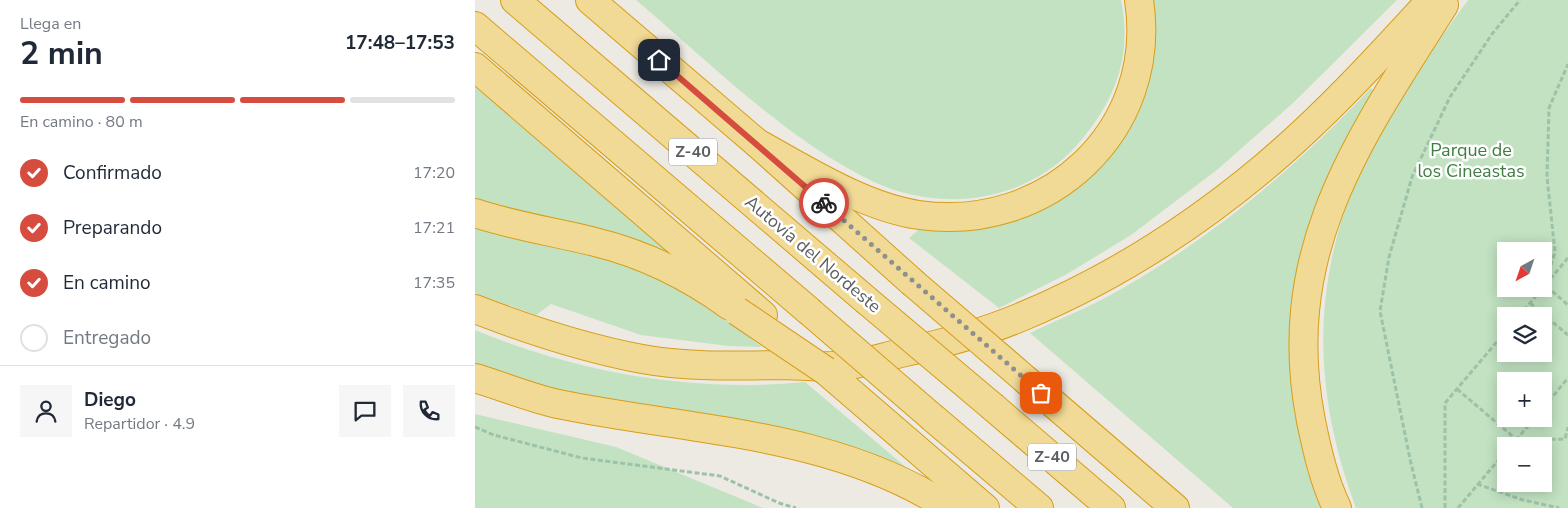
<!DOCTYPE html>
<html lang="es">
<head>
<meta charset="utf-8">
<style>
  body { margin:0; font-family:"Nunito Sans",sans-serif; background:#f6f6f7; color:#1f2937; height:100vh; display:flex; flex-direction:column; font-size:19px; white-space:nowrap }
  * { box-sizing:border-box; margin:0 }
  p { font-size:16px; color:#747a83 }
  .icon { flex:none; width:28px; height:28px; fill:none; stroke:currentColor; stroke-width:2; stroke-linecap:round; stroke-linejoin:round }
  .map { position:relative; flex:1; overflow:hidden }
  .side { display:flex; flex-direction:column; background:#fff; width:475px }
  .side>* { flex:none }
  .needle { width:32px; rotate:220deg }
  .fabs { position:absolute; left:1022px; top:242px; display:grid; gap:10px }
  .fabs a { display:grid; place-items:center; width:55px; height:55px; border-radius:0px; background:#fff; box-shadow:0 2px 12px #0003; font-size:25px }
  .pin { position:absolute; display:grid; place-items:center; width:42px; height:42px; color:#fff; margin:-21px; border-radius:10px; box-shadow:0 2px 8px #0006 }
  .courier { position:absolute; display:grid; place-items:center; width:50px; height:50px; margin:-25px; border:4px solid #d64c3f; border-radius:50%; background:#fff; color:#222; box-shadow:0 1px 6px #0007 }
  .head em { font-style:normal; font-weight:700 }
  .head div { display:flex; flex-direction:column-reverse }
  .head { display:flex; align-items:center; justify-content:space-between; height:85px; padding:0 20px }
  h1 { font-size:32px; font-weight:700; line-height:38px }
  .bar { display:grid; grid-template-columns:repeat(4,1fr); gap:8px 5px; align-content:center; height:60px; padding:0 20px }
  .bar i { height:6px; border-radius:4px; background:#e0e1e3 }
  .bar .active { background:#d64c3f }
  .bar p { grid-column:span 4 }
  .line { display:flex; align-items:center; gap:12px; padding:0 20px; border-top:1px solid #e0e1e3 }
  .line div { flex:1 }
  .round { display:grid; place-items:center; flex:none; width:52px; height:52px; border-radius:0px; background:#f6f6f7 }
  ol { padding:0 20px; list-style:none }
  li { display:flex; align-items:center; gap:15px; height:55px }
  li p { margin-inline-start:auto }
  li .icon { padding:5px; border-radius:50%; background:#d64c3f; color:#fff; stroke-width:4 }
  li:last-child { color:#747a83 }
  li i { width:28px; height:28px; border:2px solid #e0e1e3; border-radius:50% }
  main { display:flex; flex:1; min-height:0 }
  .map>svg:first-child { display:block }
  .green { fill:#c2e2c2; fill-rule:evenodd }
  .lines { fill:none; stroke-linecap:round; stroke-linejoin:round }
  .highway-casing { stroke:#d89d18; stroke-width:30 }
  .path { stroke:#9cc2a7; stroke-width:3; stroke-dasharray:5 2.5; stroke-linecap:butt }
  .highway { stroke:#f1da95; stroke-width:28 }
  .highway-bridge-casing { stroke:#d89d18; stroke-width:30; stroke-linecap:butt }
  .highway-bridge { stroke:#f1da95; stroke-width:28 }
  .done { stroke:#8e908f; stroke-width:5; stroke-dasharray:0 9 }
  .route { stroke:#d64c3f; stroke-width:6 }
  .labels { text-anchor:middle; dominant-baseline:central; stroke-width:5; stroke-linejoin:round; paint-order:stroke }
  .shield { fill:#fff; stroke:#8c8f91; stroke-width:1 }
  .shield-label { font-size:16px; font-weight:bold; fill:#5b5f62 }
  .park-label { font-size:18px; fill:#3e7f41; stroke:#fff }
  .street-label { font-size:18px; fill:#5b5f62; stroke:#fff }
</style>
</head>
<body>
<main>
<section class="side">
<div class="head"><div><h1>2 min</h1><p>Llega en</p></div><em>17:48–17:53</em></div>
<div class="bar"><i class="active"></i><i class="active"></i><i class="active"></i><i></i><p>En camino · 80 m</p></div>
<ol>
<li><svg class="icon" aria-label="check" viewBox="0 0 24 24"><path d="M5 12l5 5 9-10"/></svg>Confirmado<p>17:20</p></li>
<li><svg class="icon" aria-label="check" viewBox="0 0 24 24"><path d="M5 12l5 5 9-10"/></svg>Preparando<p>17:21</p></li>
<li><svg class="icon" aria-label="check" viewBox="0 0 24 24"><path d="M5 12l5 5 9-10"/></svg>En camino<p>17:35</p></li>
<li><i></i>Entregado</li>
</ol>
<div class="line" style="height:90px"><a class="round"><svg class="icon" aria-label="person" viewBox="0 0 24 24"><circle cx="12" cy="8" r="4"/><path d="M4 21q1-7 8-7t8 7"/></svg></a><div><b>Diego</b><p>Repartidor · 4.9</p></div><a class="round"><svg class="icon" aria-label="chat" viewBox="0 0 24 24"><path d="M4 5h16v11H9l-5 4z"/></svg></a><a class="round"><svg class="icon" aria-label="phone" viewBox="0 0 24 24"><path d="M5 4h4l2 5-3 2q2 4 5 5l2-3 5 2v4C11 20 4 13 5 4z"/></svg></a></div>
</section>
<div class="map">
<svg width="1093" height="508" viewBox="0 0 1093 508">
  <rect width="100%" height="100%" fill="#eceae3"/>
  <g class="green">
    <path d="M161,0H646C658,57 639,103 602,145C551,202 466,214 397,181C313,141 233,61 161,0Z"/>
    <polygon points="677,0 922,0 818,103 743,169 656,235 592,274 524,308 434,238 447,227 471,230 494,229 615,176 639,150 655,125 673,85 680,47"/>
    <path d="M993,0H1093V508H881C827,362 841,243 915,108C922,95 933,83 942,71C959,47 976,24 993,0ZM1031,251H1069V289H1031ZM1031,316H1069V354H1031ZM1031,381H1069V419H1031ZM1031,446H1069V484H1031Z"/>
    <polygon points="0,87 180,241 204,260 0,204"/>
    <path d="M896,88L901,93L816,351L819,412L833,474L847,508H758L555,333C584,319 615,307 643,291C741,235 819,169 896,88Z"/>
    <path d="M0,228C63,245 130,253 190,281C226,297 256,323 287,347L254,346L166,335L76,304L61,315L5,295L0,293Z"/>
    <path d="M0,330C103,373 218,393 330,382L439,474L198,416L0,372Z"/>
    <polygon points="0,414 141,447 288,508 0,508"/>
  </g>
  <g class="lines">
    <g class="highway-casing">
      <g id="highway">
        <polyline points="40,0 391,300"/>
        <polyline points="115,0 282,143 437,282"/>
        <polyline points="0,26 334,311"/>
        <polyline points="0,67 288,315"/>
        <path d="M282,143C331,170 389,207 444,215C572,233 684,131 664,0"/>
        <path d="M0,213C39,226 80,232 120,242C169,254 214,276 255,306"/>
        <path d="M0,309C54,330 109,348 167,359C211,367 257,366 302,365C326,365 350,368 373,365C391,363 409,357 426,353C467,344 508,333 546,317C633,281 715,229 787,169C848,118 902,59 956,0"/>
        <polyline points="351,371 510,508"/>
        <path d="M0,378C27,386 55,398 83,404C214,431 359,432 474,508"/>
        <polyline points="551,380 700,508"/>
        <polyline points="518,407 636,508"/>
        <polyline points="458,418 564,508"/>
        <path d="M862,508C849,481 842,450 836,421C803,252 883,140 969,5"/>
      </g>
    </g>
    <g class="path">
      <polyline points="1093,258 1070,285 1093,305"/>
      <polyline points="1069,287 1080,252 1072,177 1074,108 1093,64"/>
      <polyline points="1055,303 1093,335"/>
      <polyline points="1044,316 1067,289"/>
      <polyline points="982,389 1042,440 1090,439 1093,427"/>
      <polyline points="1069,407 1093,378"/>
      <polyline points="0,427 19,435 107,458 245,476 304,503 321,508"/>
      <polyline points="1036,446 1059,419"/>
      <polyline points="1002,484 1048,500 1084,508"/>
      <polyline points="947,508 935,459 905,311 914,257 937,177 975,97 1017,34 1045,0"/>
      <polyline points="970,508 970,403 1031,331"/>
      <polyline points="983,508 1031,451"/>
    </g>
    <use href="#highway" class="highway"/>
    <g class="highway-bridge-casing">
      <g id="highway-bridge">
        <polyline points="437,282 551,380"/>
        <polyline points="391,300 518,407"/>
        <polyline points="262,311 351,371"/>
        <polyline points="334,311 458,418"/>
      </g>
    </g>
    <use href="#highway-bridge" class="highway-bridge"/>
  </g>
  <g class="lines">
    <polyline class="done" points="349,203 566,393"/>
    <polyline class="route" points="184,60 349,203"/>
  </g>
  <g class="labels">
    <g class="shield">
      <rect x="194" y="138.5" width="48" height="27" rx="4"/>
      <rect x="553" y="443.5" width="48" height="27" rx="4"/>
    </g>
    <g class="shield-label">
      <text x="218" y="152">Z-40</text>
      <text x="577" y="457">Z-40</text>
    </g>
    <g class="park-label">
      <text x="996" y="150">Parque de<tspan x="996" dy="21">los Cineastas</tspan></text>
    </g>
    <g class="street-label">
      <text transform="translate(338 254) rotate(40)">Autovía del Nordeste</text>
    </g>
  </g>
</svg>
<div class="fabs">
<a><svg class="needle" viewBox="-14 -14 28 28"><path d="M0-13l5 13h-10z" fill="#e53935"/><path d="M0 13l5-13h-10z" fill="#747a83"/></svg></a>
<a><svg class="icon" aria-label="layers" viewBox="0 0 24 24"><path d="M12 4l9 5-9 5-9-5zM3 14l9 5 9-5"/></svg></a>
<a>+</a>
<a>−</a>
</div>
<div class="pin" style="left:566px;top:393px;background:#ea580c"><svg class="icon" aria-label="bag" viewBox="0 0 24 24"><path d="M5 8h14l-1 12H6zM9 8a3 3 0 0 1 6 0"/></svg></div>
<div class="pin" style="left:184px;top:60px;background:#1f2937"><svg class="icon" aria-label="home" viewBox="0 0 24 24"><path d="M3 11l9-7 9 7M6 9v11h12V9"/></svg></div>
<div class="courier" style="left:349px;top:203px"><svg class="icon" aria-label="bike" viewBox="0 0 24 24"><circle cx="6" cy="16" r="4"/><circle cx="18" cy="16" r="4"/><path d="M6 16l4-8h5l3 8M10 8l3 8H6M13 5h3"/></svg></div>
</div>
</main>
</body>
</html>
